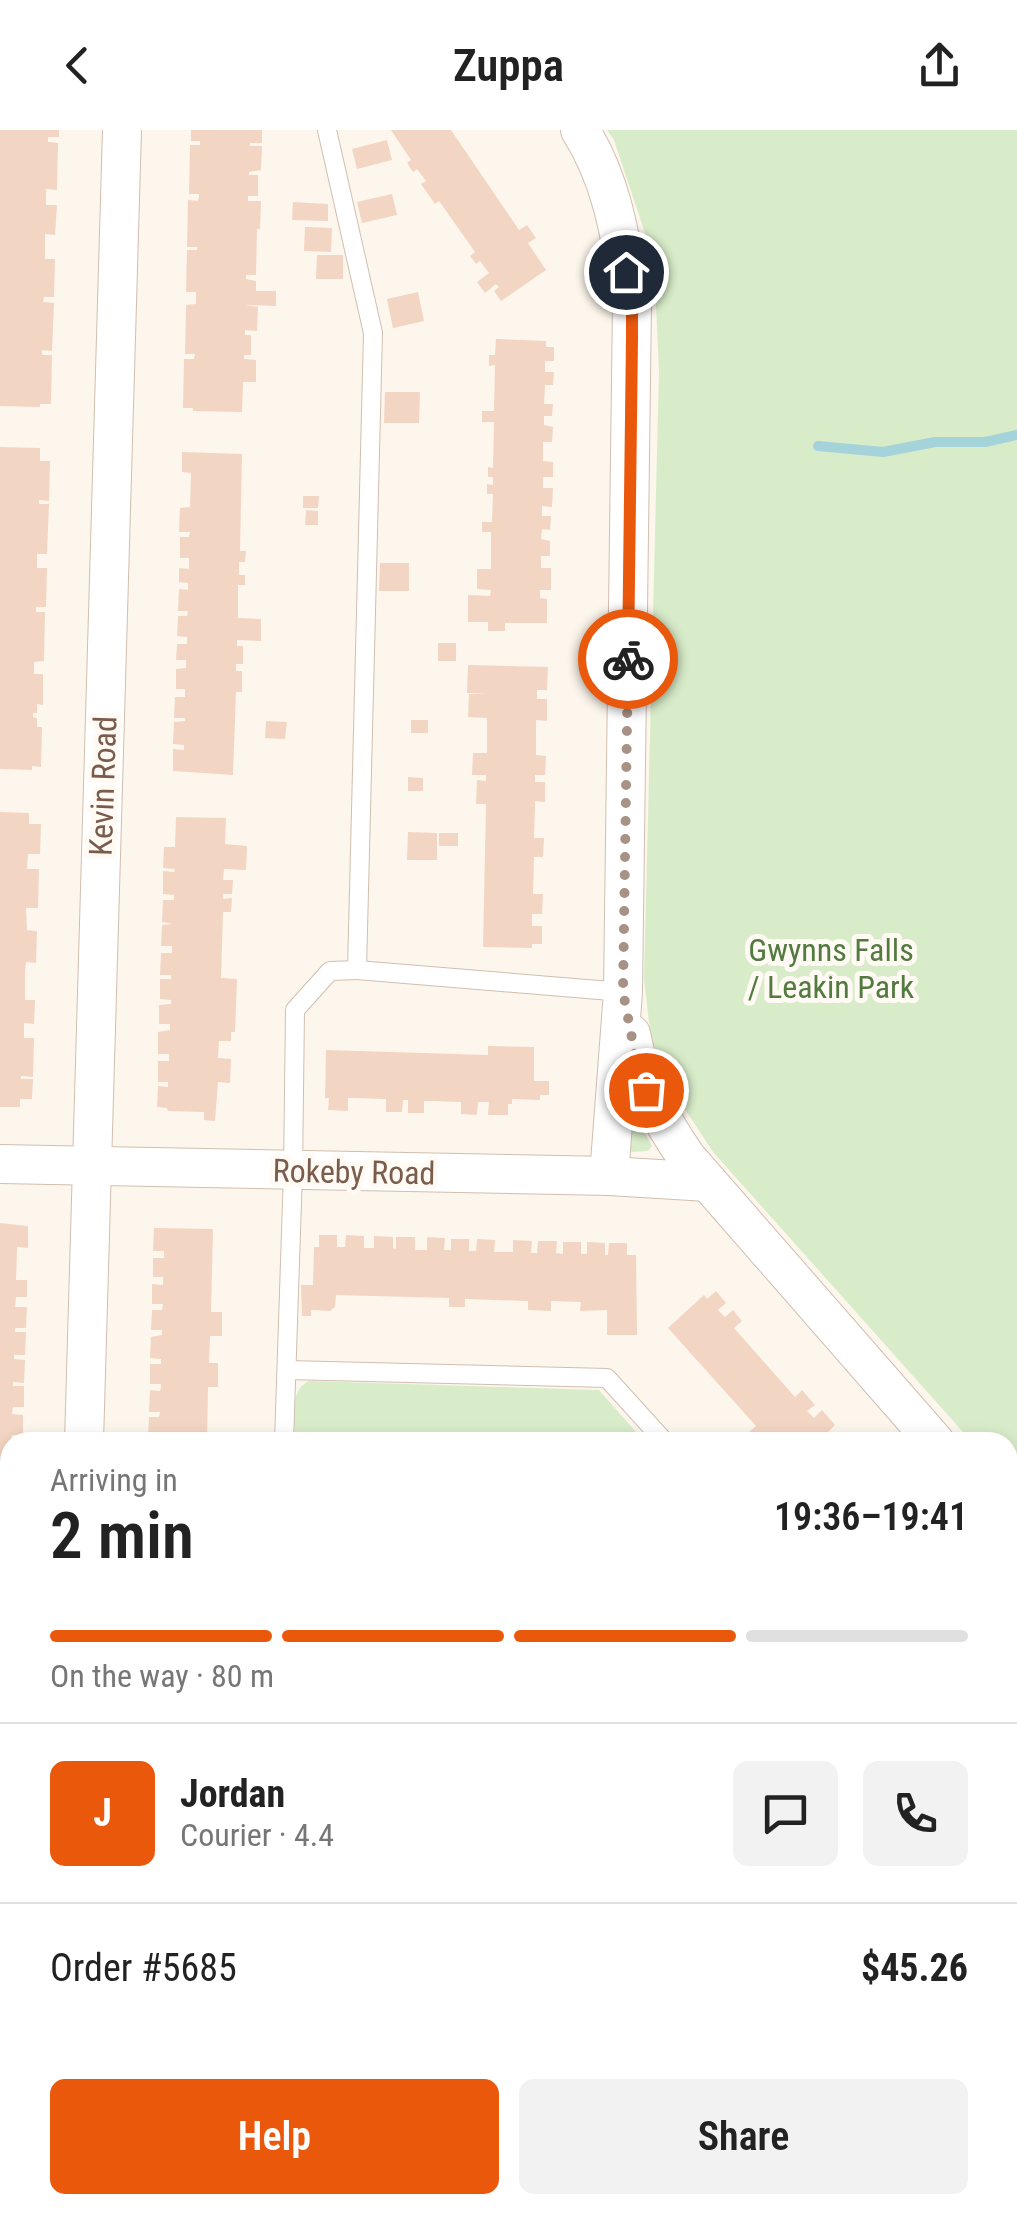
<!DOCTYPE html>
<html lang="en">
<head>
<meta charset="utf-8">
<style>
  body { margin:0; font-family:"Roboto Condensed",sans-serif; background:#f2f2f2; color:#222; height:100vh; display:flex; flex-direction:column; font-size:38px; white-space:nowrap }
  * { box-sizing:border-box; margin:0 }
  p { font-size:32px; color:#767676 }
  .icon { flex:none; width:55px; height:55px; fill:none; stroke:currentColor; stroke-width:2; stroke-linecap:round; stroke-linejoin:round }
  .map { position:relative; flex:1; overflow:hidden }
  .details { position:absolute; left:0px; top:1302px; width:1018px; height:782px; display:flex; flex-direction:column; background:#fff; border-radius:30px 30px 0 0; box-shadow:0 5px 15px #0003 }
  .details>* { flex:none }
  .pin { position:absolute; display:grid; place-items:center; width:85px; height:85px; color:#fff; margin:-42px; border:5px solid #fff; border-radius:50%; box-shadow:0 2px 10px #0007 }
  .courier { position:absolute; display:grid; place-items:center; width:100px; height:100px; margin:-50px; border:8px solid #ea580c; border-radius:50%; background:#fff; color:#222; box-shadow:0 2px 12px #0007 }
  .overview em { font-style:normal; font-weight:600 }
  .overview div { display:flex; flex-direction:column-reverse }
  .overview { display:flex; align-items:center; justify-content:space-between; height:170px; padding:0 50px }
  h1 { font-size:65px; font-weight:600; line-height:75px }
  .bar { display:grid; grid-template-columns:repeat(4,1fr); gap:15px 10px; align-content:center; height:120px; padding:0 50px }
  .bar i { height:12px; border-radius:8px; background:#e0e0e0 }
  .bar .on { background:#ea580c }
  .bar p { grid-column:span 4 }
  .line { display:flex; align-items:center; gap:25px; padding:0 50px; border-top:2px solid #e0e0e0 }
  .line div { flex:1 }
  .round { display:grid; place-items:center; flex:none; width:105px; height:105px; border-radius:15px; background:#f2f2f2 }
  .action { display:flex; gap:20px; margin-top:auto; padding:20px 50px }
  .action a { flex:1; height:115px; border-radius:15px; background:#ea580c; color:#fff; font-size:40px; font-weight:600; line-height:115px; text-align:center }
  .action a+a { background:#f2f2f2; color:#222 }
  header { display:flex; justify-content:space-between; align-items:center; height:130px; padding:0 50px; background:#fff; font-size:45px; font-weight:600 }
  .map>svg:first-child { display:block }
  .green { fill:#d8ecc9 }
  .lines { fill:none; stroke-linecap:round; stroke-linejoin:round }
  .stream { stroke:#a5d3da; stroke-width:10 }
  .building { fill:#f3d5c3 }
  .service-casing { stroke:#d1beb0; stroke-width:20 }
  .minor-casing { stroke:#d1beb0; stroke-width:40 }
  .service { stroke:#fff; stroke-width:18 }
  .minor { stroke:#fff; stroke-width:38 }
  .done { stroke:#a89285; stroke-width:10; stroke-dasharray:0 18 }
  .route { stroke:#ea580c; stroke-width:12 }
  .labels { text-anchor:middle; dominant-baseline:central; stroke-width:10; stroke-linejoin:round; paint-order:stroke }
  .street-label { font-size:32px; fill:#7a5c4d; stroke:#fffaf3 }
  .park-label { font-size:32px; fill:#537a41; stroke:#fffaf3 }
</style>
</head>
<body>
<header><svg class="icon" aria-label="back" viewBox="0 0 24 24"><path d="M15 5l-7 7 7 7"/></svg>Zuppa<svg class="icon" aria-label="share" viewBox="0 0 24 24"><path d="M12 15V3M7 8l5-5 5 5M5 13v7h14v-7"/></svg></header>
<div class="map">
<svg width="1017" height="2083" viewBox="0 0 1017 2083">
  <rect width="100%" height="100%" fill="#fdf6ec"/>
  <g class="green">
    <polygon points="607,0 1017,0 1017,1363 1008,1353 1008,1312 972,1312 713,1022 666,950 651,909 644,849 659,242 654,130 614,10"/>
    <polygon points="631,978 652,1016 648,1021 632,1022 628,1018"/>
    <path d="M309,1251L599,1260L645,1312H295C295,1293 288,1260 309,1251Z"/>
  </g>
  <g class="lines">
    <polyline class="stream" points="818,316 883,322 935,312 985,312 1017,305"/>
  </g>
  <g class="building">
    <polygon points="0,0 59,0 59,7 48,7 48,12 58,13 57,60 46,59 46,75 57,75 55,105 45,104 45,129 55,129 54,167 44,167 43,172 54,173 52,221 42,220 42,225 52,225 51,274 40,274 40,277 0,276"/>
    <polygon points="191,0 262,0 262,13 250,13 250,16 262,16 261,40 249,42 249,45 258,45 258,66 248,66 248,71 261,71 260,99 257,99 256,145 246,145 246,149 256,151 256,161 276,161 276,176 245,175 258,177 257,201 245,200 245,205 251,205 251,225 244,225 244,229 256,230 256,252 243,252 242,282 193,281 193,278 183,278 184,229 194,229 195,224 185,224 186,175 196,174 196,162 186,162 187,120 197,120 197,117 187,117 188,70 198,71 199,67 199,64 189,64 190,15 200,15 200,11 191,11"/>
    <polygon points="391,0 451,0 519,100 527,95 536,108 528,113 546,140 501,171 494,161 499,157 496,154 485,163 477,152 489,143 480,131 476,134 470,126 475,122 439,71 435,74 421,54 426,51 417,39 413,42 407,33 411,30"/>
    <polygon points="387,10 392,30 357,39 352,19"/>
    <polygon points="392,64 397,85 362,93 357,72"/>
    <polygon points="293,72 328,74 328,91 292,90"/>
    <polygon points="305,97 332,98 331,122 304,121"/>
    <polygon points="317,125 343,125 343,149 316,149"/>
    <polygon points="418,162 424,191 393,198 387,169"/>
    <polygon points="496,209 546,211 546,217 554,217 554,231 545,231 545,242 554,242 553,255 545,255 544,274 553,274 552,286 544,286 544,295 553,297 552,312 543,312 543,331 553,332 553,347 543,347 543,358 553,358 552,377 542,376 542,386 551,386 550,400 542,399 541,409 550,411 550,426 541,426 541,438 551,438 551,460 540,460 540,468 547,469 547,493 505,493 505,501 488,501 488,492 468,492 468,465 490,466 491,460 477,459 477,439 491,439 491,402 482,402 482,392 492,392 493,364 487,364 487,354 493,355 493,347 488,347 488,337 493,338 494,292 482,292 482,281 494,281 495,235 489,236 489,225 495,225"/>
    <polygon points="385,262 420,262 419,293 384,293"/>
    <polygon points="0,317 40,318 40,331 50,331 49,371 39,370 39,374 49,374 47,424 37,424 37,438 47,438 46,477 36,477 36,482 45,482 44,531 34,532 34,544 43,544 43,575 37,574 37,583 33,583 33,587 37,588 37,597 42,597 41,637 32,636 32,640 0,639"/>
    <polygon points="182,322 242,324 240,421 246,421 245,432 239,432 239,445 245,445 245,455 238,455 238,488 261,489 261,511 237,510 237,516 243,516 243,534 236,534 236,541 242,541 242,562 236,562 233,645 173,641 173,619 184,620 184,615 173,614 174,592 185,591 185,588 174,588 175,567 185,567 185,559 176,559 176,539 186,538 186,530 176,530 177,514 187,514 187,507 177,506 178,486 187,486 188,481 178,481 179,459 188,460 188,453 179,452 179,438 189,439 189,428 180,428 180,407 189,407 190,402 179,402 180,378 190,377 191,343 182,342"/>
    <polygon points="303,366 319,366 318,378 303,378"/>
    <polygon points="306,380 318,381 318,395 305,395"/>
    <polygon points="380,433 409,433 409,461 379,461"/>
    <rect x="438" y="513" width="18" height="18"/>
    <polygon points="468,535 548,537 547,560 537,560 537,569 547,569 547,591 536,590 536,625 546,626 545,645 535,645 535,652 545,652 545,672 535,671 535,677 534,708 544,708 543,727 534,727 533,764 543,764 542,784 532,784 532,796 542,796 542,814 532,814 532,818 483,817 486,674 476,674 477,650 486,651 486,645 472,645 473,623 487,623 487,588 468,587 469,564 488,563 467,563"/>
    <rect x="411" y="590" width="17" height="13"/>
    <polygon points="266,591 287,592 285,609 265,608"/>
    <polygon points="408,647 423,648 423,661 408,661"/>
    <polygon points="0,682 29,683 29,694 41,694 40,724 28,724 27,739 39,739 38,778 26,778 27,800 37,801 36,833 26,832 25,843 25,870 35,870 34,894 24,893 24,908 34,908 33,947 21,946 21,949 33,949 32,969 20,969 20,977 0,977"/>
    <polygon points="176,687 226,688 225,714 247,716 246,740 224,739 223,750 233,750 232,764 223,764 223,769 232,768 231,782 223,782 221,848 237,849 236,876 235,902 231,902 231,911 219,911 218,928 231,929 230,953 218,952 215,991 204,990 204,982 168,981 167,978 157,977 158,956 168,957 168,952 158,952 158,931 169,931 169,924 158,924 158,902 170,900 170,894 159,894 159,875 171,874 171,870 160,869 160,849 171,849 171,845 160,845 161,823 172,823 172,816 161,816 162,795 173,794 162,792 163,770 174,770 174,765 163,764 163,741 174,742 175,739 163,738 164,717 175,717"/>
    <polygon points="408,702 437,703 437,730 407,730"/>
    <rect x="439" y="703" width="19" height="13"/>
    <polygon points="488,916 534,917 534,951 549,951 549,965 540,965 540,970 512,969 512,974 508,974 508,985 488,985 489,972 478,972 477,985 461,984 461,972 432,971 424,971 424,983 408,983 408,970 403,970 402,982 386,982 386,969 353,968 348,968 348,981 328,980 329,968 325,968 326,920 488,925"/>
    <polygon points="0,1093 28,1096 28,1118 17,1117 17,1120 16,1150 27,1150 27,1167 16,1167 15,1177 27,1177 26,1198 15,1198 15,1202 26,1202 25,1225 14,1225 14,1229 25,1230 24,1253 13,1252 13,1256 24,1256 24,1277 13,1277 12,1284 23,1285 23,1305 12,1305 10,1312 10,1492 7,1493 0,1493"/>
    <polygon points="154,1098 213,1099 211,1182 222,1182 222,1206 210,1206 209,1233 218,1233 218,1257 208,1257 207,1312 159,1312 159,1308 148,1308 149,1287 159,1287 160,1282 149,1282 150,1260 160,1261 161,1257 161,1254 150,1254 150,1234 161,1234 161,1229 150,1228 151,1207 162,1205 162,1200 151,1200 152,1180 162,1180 163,1174 152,1174 152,1154 163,1155 163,1147 153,1147 153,1128 164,1128 164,1121 153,1121"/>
    <polygon points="319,1105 337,1105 337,1117 345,1117 346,1105 364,1106 364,1118 374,1118 374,1106 393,1107 393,1118 396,1119 396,1107 415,1107 415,1120 427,1120 427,1107 445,1108 444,1120 451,1120 451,1109 469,1109 469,1121 476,1121 477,1109 495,1110 494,1122 513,1122 513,1110 532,1111 531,1123 537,1123 538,1111 557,1111 556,1123 563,1124 563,1112 581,1112 581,1124 587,1124 587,1112 605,1113 605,1125 608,1125 609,1113 627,1113 627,1125 636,1125 637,1205 607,1205 607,1180 580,1181 581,1172 551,1171 551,1181 528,1180 528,1171 465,1169 465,1177 449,1177 449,1168 336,1165 335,1177 330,1181 311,1180 311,1186 302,1186 301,1155 313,1155 314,1117 319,1117"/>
    <polygon points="716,1161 726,1173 718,1180 725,1187 733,1180 742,1191 734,1198 795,1267 802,1260 815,1275 807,1281 814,1288 822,1280 835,1295 827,1303 836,1312 737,1312 756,1296 668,1198 704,1165 707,1169"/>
    <polygon points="1017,1574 1017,1610 1011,1615 1008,1611 1008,1585"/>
    <polygon points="0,1614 10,1614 10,1635 0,1634"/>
    <rect x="0" y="1641" width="10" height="20"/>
    <rect x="0" y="1668" width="10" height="16"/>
    <polygon points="0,1692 10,1693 10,1715 0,1714"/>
    <polygon points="0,1720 10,1721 10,1736 0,1736"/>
    <rect x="0" y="1745" width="10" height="23"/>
    <polygon points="0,1774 10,1774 9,1796 0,1795"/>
    <rect x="0" y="1798" width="9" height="24"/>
    <polygon points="1008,1823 1017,1834 1017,1923 1008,1912 1014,1903 1010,1899 1008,1901"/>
    <rect x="0" y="1827" width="8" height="22"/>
    <polygon points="0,1852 8,1852 7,1876 0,1876"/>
    <polygon points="0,1880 7,1880 7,1896 0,1895"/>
    <polygon points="0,1906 7,1906 6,1927 0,1927"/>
    <polygon points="0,1933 6,1934 5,1956 0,1956"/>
    <polygon points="0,1958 5,1958 4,1982 0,1982"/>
    <rect x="0" y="1986" width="4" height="23"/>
    <polygon points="614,2075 689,2075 692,2078 686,2083 613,2083 618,2079"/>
  </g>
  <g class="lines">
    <g class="service-casing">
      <g id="service">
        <polyline points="357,840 623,862"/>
        <polyline points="287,1240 607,1248 665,1312"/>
        <polyline points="284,1312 293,1042 295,880 330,841 357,840 373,203 327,0"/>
        <polyline points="1008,1546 1017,1537"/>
        <polyline points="1008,1698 1017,1708"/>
        <polyline points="801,2075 809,2083"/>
        <polyline points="545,2083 549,2075"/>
        <polyline points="927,2083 937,2075"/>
      </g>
    </g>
    <g class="minor-casing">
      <g id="minor">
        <path d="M580,0C614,53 621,113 632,174L623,862L609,1046"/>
        <path d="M631,904C640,952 660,989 687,1028L935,1312"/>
        <polyline points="0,1034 609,1046 708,1052"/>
        <polyline points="84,1312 122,0"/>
        <polyline points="1008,1393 1017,1404"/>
        <polyline points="0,1550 10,1550"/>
        <polyline points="1008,2001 1017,2012"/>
        <polyline points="0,2070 10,2070"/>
        <polyline points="160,2075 494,2083"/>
        <polyline points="62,2083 63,2075"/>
      </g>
    </g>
    <use href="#service" class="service"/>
    <use href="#minor" class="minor"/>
  </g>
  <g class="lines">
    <polyline class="done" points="628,529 623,862 636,929 646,960"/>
    <polyline class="route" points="626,142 632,174 632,208 628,529"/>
  </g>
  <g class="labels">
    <g class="street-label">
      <text transform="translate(103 656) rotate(-88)">Kevin Road</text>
      <text transform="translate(354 1042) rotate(1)">Rokeby Road</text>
    </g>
    <g class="park-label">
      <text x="831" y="820">Gwynns Falls<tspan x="831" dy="37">/ Leakin Park</tspan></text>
    </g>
  </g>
</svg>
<div class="pin" style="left:646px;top:960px;background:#ea580c"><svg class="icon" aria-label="bag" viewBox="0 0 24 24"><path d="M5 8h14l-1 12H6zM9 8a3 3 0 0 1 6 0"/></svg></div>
<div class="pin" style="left:626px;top:142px;background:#1f2937"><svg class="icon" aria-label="home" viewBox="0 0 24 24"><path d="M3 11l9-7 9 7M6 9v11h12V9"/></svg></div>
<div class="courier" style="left:628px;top:529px"><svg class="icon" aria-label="bike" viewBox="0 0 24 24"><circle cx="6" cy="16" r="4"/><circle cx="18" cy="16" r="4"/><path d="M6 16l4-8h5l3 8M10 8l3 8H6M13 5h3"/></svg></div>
<section class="details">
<div class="overview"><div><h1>2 min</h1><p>Arriving in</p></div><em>19:36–19:41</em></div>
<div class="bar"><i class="on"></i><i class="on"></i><i class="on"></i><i></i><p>On the way · 80 m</p></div>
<div class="line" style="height:180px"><b class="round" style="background:#ea580c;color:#fff">J</b><div><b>Jordan</b><p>Courier · 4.4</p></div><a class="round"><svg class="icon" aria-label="chat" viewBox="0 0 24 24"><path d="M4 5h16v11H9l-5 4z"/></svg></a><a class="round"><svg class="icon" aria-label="phone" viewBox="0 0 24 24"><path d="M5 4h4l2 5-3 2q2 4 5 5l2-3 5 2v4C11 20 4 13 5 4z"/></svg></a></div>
<div class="line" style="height:130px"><div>Order #5685</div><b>$45.26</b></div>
<div class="action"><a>Help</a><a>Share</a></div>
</section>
</div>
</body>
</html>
